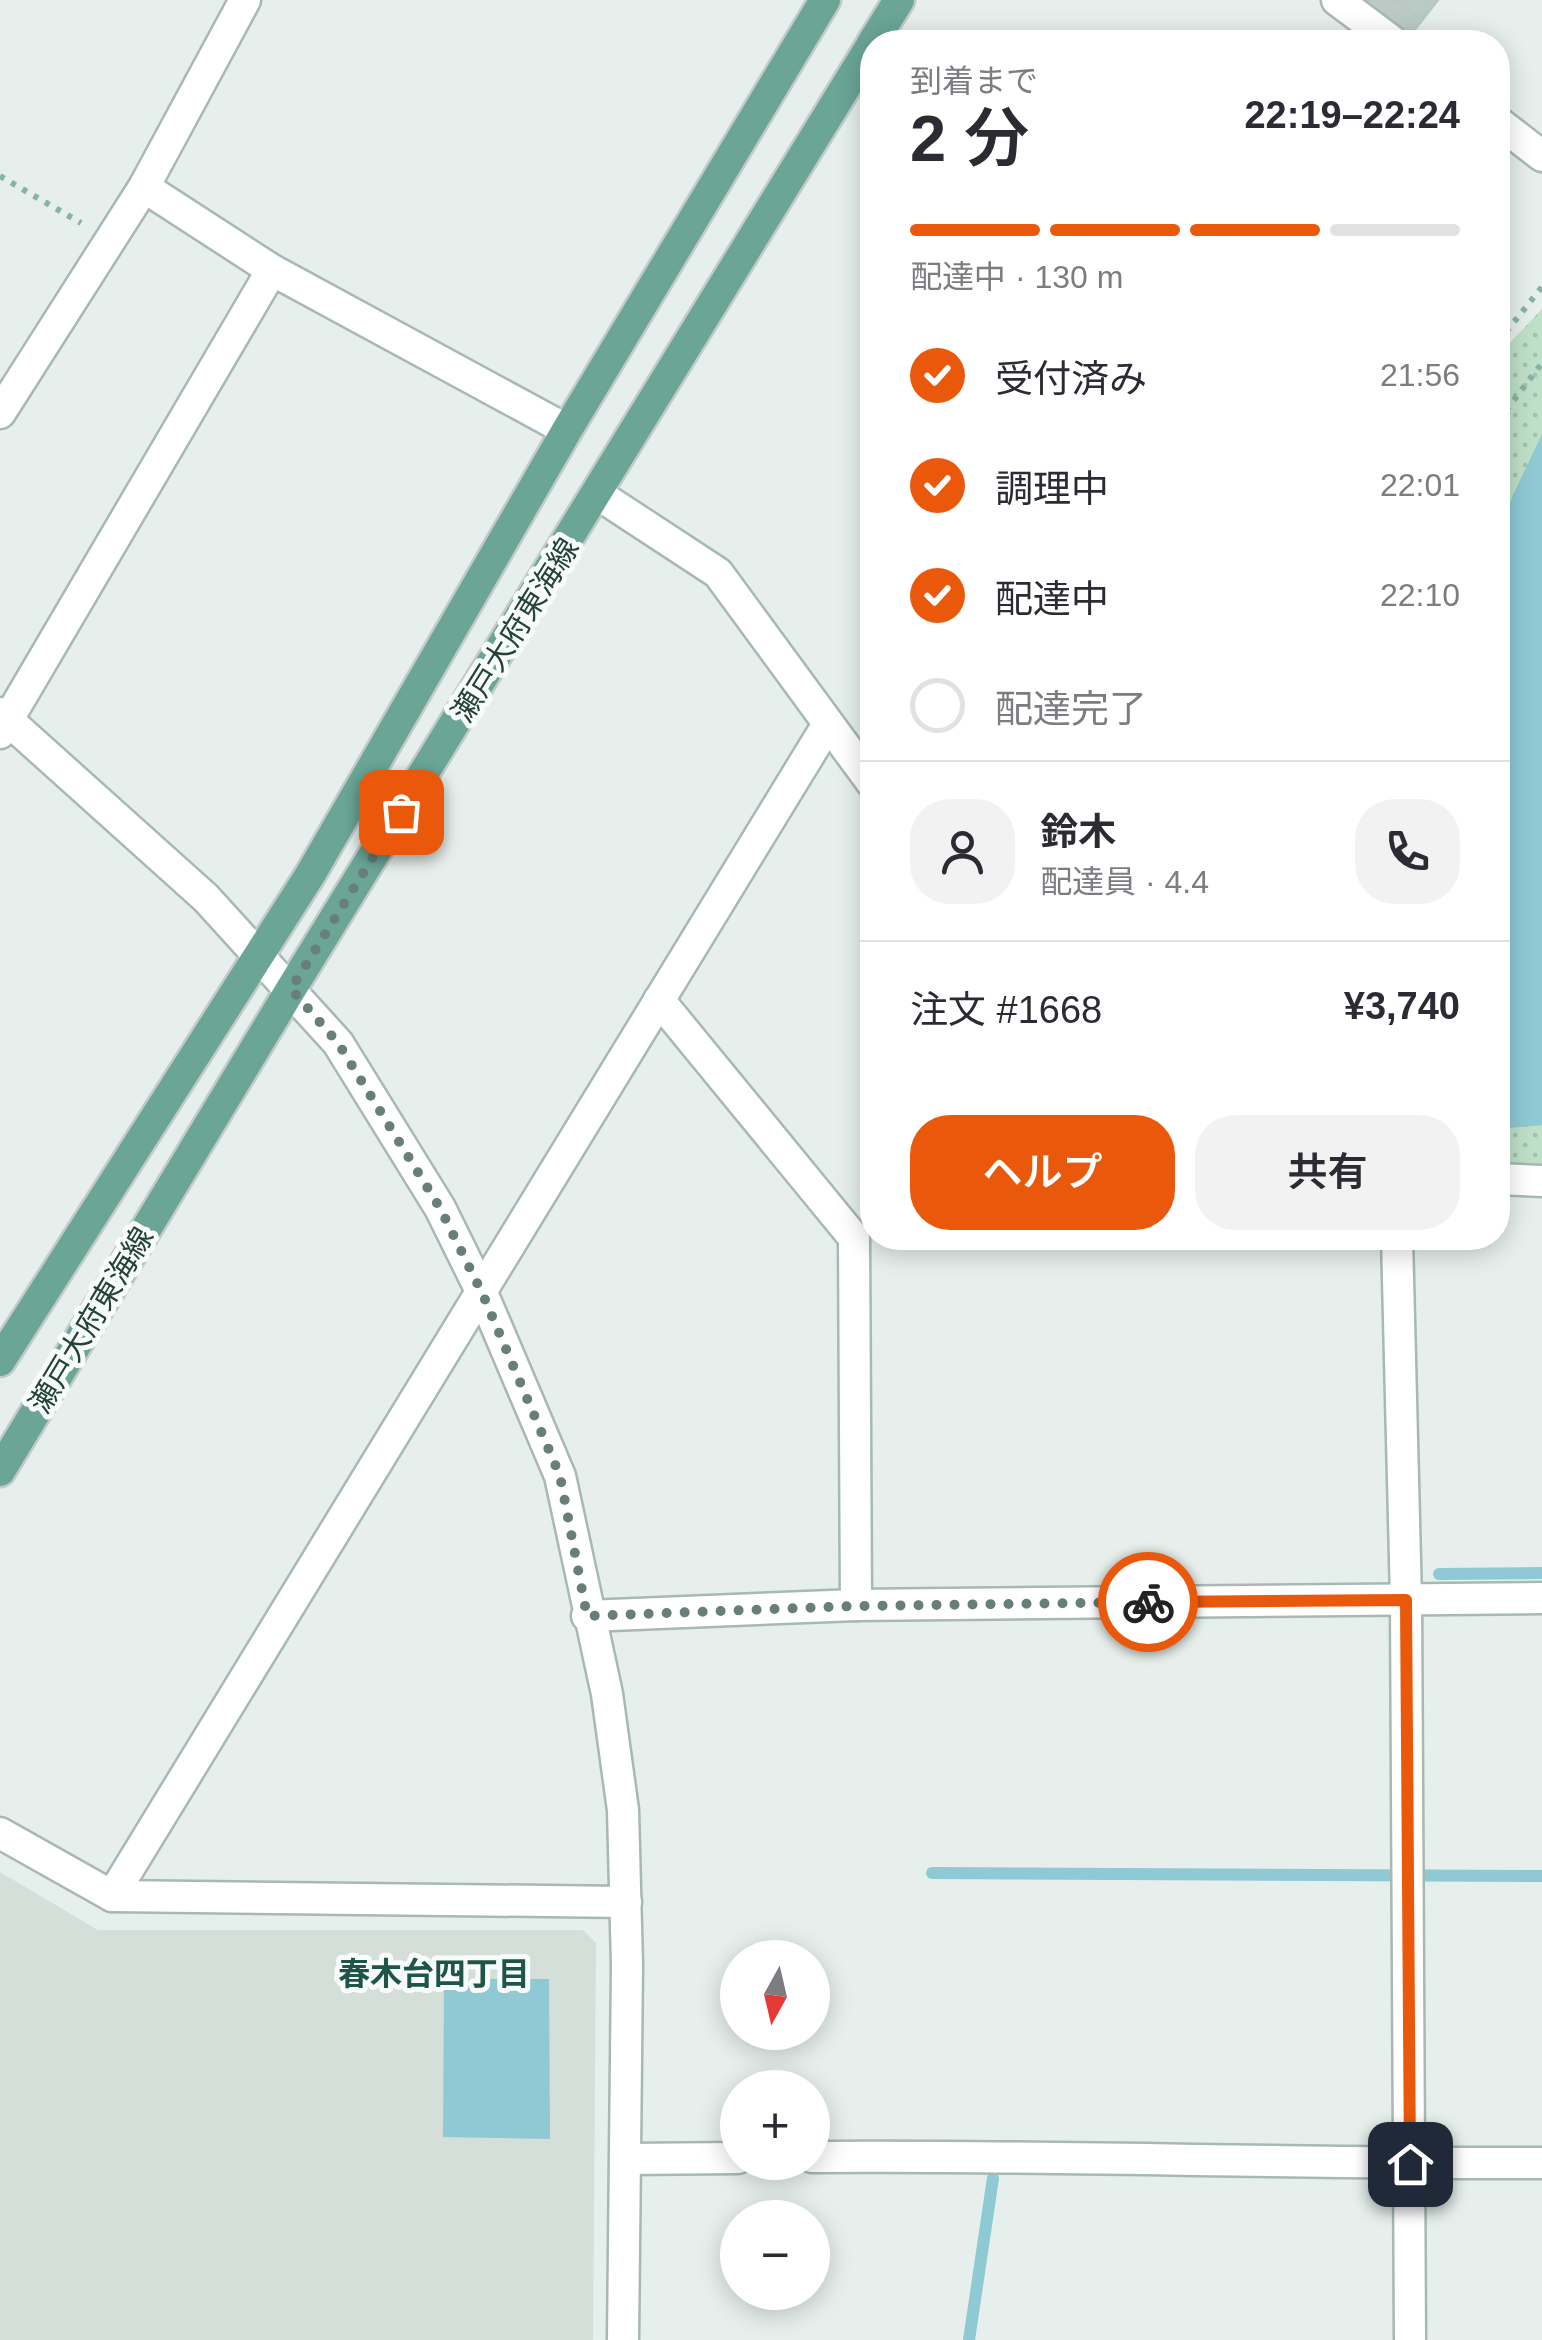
<!DOCTYPE html>
<html lang="ja">
<head>
<meta charset="utf-8">
<style>
  body { margin:0; font-family:Arial,"Noto Sans JP",sans-serif; background:#f2f2f3; color:#2b2b33; height:100vh; display:flex; flex-direction:column; font-size:38px; white-space:nowrap }
  * { box-sizing:border-box; margin:0 }
  p { font-size:32px; color:#7c7c81 }
  .icon { flex:none; width:55px; height:55px; fill:none; stroke:currentColor; stroke-width:2; stroke-linecap:round; stroke-linejoin:round }
  .map { position:relative; flex:1; overflow:hidden }
  .drawer { position:absolute; left:860px; top:30px; width:650px; height:1220px; display:flex; flex-direction:column; background:#fff; border-radius:40px; box-shadow:0 5px 25px #0003 }
  .drawer>* { flex:none }
  .needle { width:65px; rotate:188deg }
  .fabs { position:absolute; left:720px; top:1940px; display:grid; gap:20px }
  .fabs a { display:grid; place-items:center; width:110px; height:110px; border-radius:50%; background:#fff; box-shadow:0 5px 25px #0003; font-size:50px }
  .pin { position:absolute; display:grid; place-items:center; width:85px; height:85px; color:#fff; margin:-42px; border-radius:20px; box-shadow:0 5px 15px #0006 }
  .courier { position:absolute; display:grid; place-items:center; width:100px; height:100px; margin:-50px; border:8px solid #ea580c; border-radius:50%; background:#fff; color:#222; box-shadow:0 2px 12px #0007 }
  .headline em { font-style:normal; font-weight:600 }
  .headline div { display:flex; flex-direction:column-reverse }
  .headline { display:flex; align-items:center; justify-content:space-between; height:170px; padding:0 50px }
  h1 { font-size:65px; font-weight:600; line-height:75px }
  .bar { display:grid; grid-template-columns:repeat(4,1fr); gap:15px 10px; align-content:center; height:120px; padding:0 50px }
  .bar i { height:12px; border-radius:8px; background:#e1e1e2 }
  .bar .current { background:#ea580c }
  .bar p { grid-column:span 4 }
  .line { display:flex; align-items:center; gap:25px; padding:0 50px; border-top:2px solid #e1e1e2 }
  .line div { flex:1 }
  .round { display:grid; place-items:center; flex:none; width:105px; height:105px; border-radius:40px; background:#f2f2f3 }
  ol { padding:0 50px; list-style:none }
  li { display:flex; align-items:center; gap:30px; height:110px }
  li p { margin-inline-start:auto }
  li .icon { padding:10px; border-radius:50%; background:#ea580c; color:#fff; stroke-width:4 }
  li:last-child { color:#7c7c81 }
  li i { width:55px; height:55px; border:5px solid #e1e1e2; border-radius:50% }
  .button { display:flex; gap:20px; margin-top:auto; padding:20px 50px }
  .button a { flex:1; height:115px; border-radius:40px; background:#ea580c; color:#fff; font-size:40px; font-weight:600; line-height:115px; text-align:center }
  .button a+a { background:#f2f2f3; color:#2b2b33 }
  .map>svg:first-child { display:block }
  .built { fill:#d4dfda }
  .green { fill:url(#green-dots) }
  .water { fill:#8ec9d4 }
  .lines { fill:none; stroke-linecap:round; stroke-linejoin:round }
  .stream { stroke:#8ec9d4; stroke-width:12 }
  .building { fill:#bbcac4; stroke:#b8c9c2; stroke-width:2.5 }
  .minor-casing { stroke:#a8b8b2; stroke-width:35 }
  .major-casing { stroke:#c2cac8; stroke-width:35 }
  .path { stroke:#86b3a5; stroke-width:6; stroke-dasharray:5 8; stroke-linecap:butt }
  .minor { stroke:#fff; stroke-width:30 }
  .major { stroke:#6aa596; stroke-width:30 }
  .done { stroke:#687f78; stroke-width:10; stroke-dasharray:0 18 }
  .route { stroke:#ea580c; stroke-width:12 }
  .labels { text-anchor:middle; dominant-baseline:central; stroke-width:10; stroke-linejoin:round; paint-order:stroke }
  .street-label { font-size:30px; fill:#24423a; stroke:#f7fbf9 }
  .neighbourhood-label { font-size:32px; font-weight:bold; fill:#1f5548; stroke:#f7fbf9 }
</style>
</head>
<body>
<div class="map">
<svg width="1542" height="2340" viewBox="0 0 1542 2340">
  <defs>
    <pattern id="green-dots" width="8" height="8" patternUnits="userSpaceOnUse" patternTransform="scale(2.5)"><rect width="8" height="8" fill="#bfe0c8"/><path d="M2 2h.1M6 6h.1" fill="none" stroke="#a4c1ad" stroke-width="1.8" stroke-linecap="round"/></pattern>
  </defs>
  <rect width="100%" height="100%" fill="#e6efeb"/>
  <polygon class="built" points="0,1872 98,1930 583,1930 596,1943 593,2340 0,2340"/>
  <polygon class="green" points="1542,309 1542,1166 1498,1165 1498,369 1509,344"/>
  <g class="water">
    <polygon points="1542,434 1542,1125 1498,1129 1498,527"/>
    <polygon points="444,1979 549,1979 550,2139 443,2137"/>
  </g>
  <g class="lines">
    <g class="stream">
      <polyline points="1439,1574 1542,1573"/>
      <polyline points="932,1873 1542,1876"/>
      <polyline points="969,2340 993,2178"/>
    </g>
  </g>
  <g class="building">
    <polygon points="1361,0 1438,0 1409,37"/>
    <polygon points="1396,0 1428,0 1416,15"/>
  </g>
  <g class="lines">
    <g class="minor-casing">
      <g id="minor">
        <polyline points="1337,0 1393,42"/>
        <polyline points="1498,122 1542,156"/>
        <polyline points="144,187 272,270 567,430"/>
        <polyline points="0,413 144,187 245,0"/>
        <polyline points="599,495 718,573 872,783"/>
        <polyline points="0,713 206,898 338,1043 440,1208 483,1295 560,1476 607,1694 623,1810 627,1965 623,2340"/>
        <polyline points="0,733 272,270"/>
        <polyline points="659,1000 854,1238 856,1605"/>
        <polyline points="1498,1179 1542,1181"/>
        <polyline points="1397,1238 1406,1600 1410,2340"/>
        <polyline points="587,1616 856,1605 1542,1598"/>
        <polyline points="0,1833 112,1896 626,1902"/>
        <polyline points="112,1896 828,724"/>
        <path d="M812,2157C1056,2155 1299,2164 1542,2163"/>
        <polyline points="627,2159 738,2158"/>
      </g>
    </g>
    <g class="major-casing">
      <g id="major">
        <polyline points="873,42 899,0"/>
        <polyline points="0,1361 310,875 567,430 825,0"/>
        <polyline points="0,1471 291,989 872,44"/>
      </g>
    </g>
    <g class="path">
      <polyline points="0,176 81,223"/>
      <polyline points="1498,342 1542,287"/>
      <polyline points="1498,421 1542,363"/>
    </g>
    <use href="#minor" class="minor"/>
    <use href="#major" class="major"/>
  </g>
  <g class="lines">
    <polyline class="done" points="401,812 291,989 338,1043 440,1208 483,1295 560,1476 587,1616 856,1606 1148,1602"/>
    <polyline class="route" points="1148,1602 1406,1600 1410,2164"/>
  </g>
  <g class="labels">
    <g class="street-label">
      <text transform="translate(515 630) rotate(-58)">瀬戸大府東海線</text>
      <text transform="translate(91 1320) rotate(-59)">瀬戸大府東海線</text>
    </g>
    <g class="neighbourhood-label">
      <text x="434" y="1974">春木台四丁目</text>
    </g>
  </g>
</svg>
<div class="fabs">
<a><svg class="needle" viewBox="-14 -14 28 28"><path d="M0-13l5 13h-10z" fill="#e53935"/><path d="M0 13l5-13h-10z" fill="#7c7c81"/></svg></a>
<a>+</a>
<a>−</a>
</div>
<div class="pin" style="left:401px;top:812px;background:#ea580c"><svg class="icon" aria-label="bag" viewBox="0 0 24 24"><path d="M5 8h14l-1 12H6zM9 8a3 3 0 0 1 6 0"/></svg></div>
<div class="pin" style="left:1410px;top:2164px;background:#1f2937"><svg class="icon" aria-label="home" viewBox="0 0 24 24"><path d="M3 11l9-7 9 7M6 9v11h12V9"/></svg></div>
<div class="courier" style="left:1148px;top:1602px"><svg class="icon" aria-label="bike" viewBox="0 0 24 24"><circle cx="6" cy="16" r="4"/><circle cx="18" cy="16" r="4"/><path d="M6 16l4-8h5l3 8M10 8l3 8H6M13 5h3"/></svg></div>
<section class="drawer">
<div class="headline"><div><h1>2 分</h1><p>到着まで</p></div><em>22:19–22:24</em></div>
<div class="bar"><i class="current"></i><i class="current"></i><i class="current"></i><i></i><p>配達中 · 130 m</p></div>
<ol>
<li><svg class="icon" aria-label="check" viewBox="0 0 24 24"><path d="M5 12l5 5 9-10"/></svg>受付済み<p>21:56</p></li>
<li><svg class="icon" aria-label="check" viewBox="0 0 24 24"><path d="M5 12l5 5 9-10"/></svg>調理中<p>22:01</p></li>
<li><svg class="icon" aria-label="check" viewBox="0 0 24 24"><path d="M5 12l5 5 9-10"/></svg>配達中<p>22:10</p></li>
<li><i></i>配達完了</li>
</ol>
<div class="line" style="height:180px"><a class="round"><svg class="icon" aria-label="person" viewBox="0 0 24 24"><circle cx="12" cy="8" r="4"/><path d="M4 21q1-7 8-7t8 7"/></svg></a><div><b>鈴木</b><p>配達員 · 4.4</p></div><a class="round"><svg class="icon" aria-label="phone" viewBox="0 0 24 24"><path d="M5 4h4l2 5-3 2q2 4 5 5l2-3 5 2v4C11 20 4 13 5 4z"/></svg></a></div>
<div class="line" style="height:130px"><div>注文 #1668</div><b>¥3,740</b></div>
<div class="button"><a>ヘルプ</a><a>共有</a></div>
</section>
</div>
</body>
</html>
